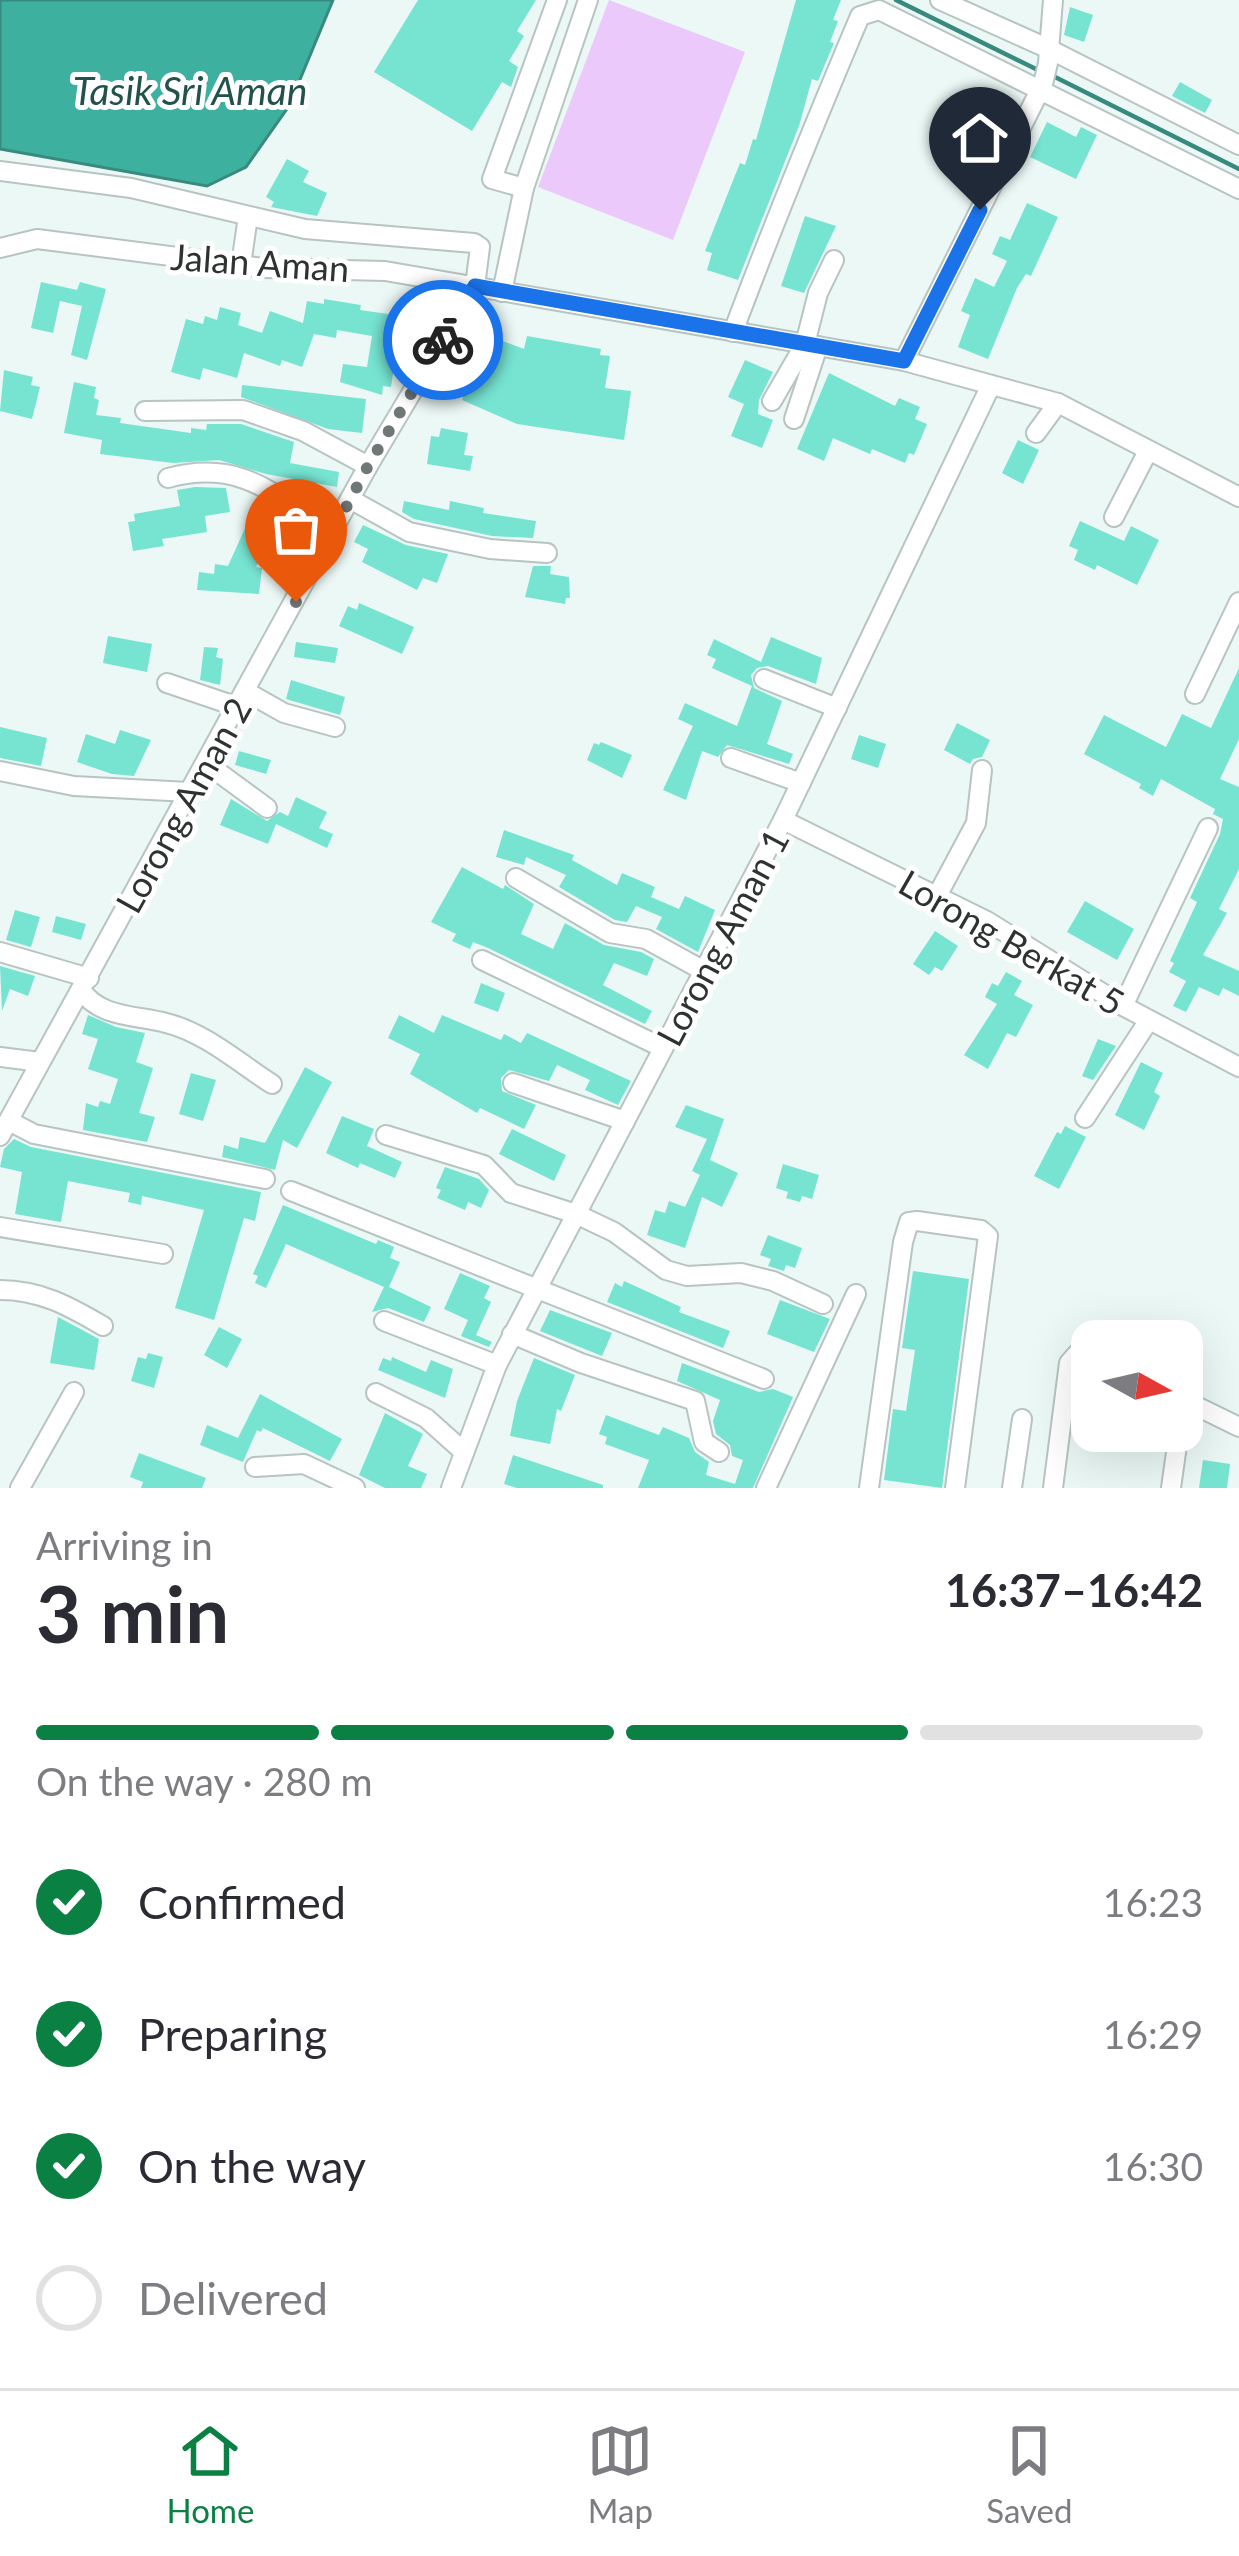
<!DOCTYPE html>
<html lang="en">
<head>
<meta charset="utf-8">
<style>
  body { margin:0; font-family:Lato,sans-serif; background:#f2f2f3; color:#2b2b33; height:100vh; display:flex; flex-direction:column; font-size:45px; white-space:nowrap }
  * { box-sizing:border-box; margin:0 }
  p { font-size:39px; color:#7c7c81 }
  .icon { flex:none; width:66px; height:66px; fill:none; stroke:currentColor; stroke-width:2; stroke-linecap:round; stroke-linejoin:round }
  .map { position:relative; height:1488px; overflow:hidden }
  .panel { display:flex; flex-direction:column; background:#fff; flex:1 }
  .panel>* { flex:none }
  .needle { width:78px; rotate:98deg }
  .buttons { position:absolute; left:1071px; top:1320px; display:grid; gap:24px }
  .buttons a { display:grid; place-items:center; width:132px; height:132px; border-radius:24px; background:#fff; box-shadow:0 12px 48px #0002; font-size:60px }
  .pin { position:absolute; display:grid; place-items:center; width:102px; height:102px; color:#fff; margin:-123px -51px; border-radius:50% 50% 50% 0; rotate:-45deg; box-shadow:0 0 12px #0007 }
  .pin .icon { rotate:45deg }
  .courier { position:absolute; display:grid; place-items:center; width:120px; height:120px; margin:-60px; border:9px solid #1a73e8; border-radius:50%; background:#fff; color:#222; box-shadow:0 3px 15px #0007 }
  .summary em { font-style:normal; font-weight:700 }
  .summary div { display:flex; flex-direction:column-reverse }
  .summary { display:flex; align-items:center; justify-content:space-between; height:204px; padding:0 36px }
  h1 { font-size:78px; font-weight:700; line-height:90px }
  .bar { display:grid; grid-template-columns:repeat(4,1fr); gap:18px 12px; align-content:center; height:144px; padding:0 36px }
  .bar i { height:15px; border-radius:9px; background:#e1e1e2 }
  .bar .current { background:#0b8043 }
  .bar p { grid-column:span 4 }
  ol { padding:0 36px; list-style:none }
  li { display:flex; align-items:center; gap:36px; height:132px }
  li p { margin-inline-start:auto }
  li .icon { padding:12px; border-radius:50%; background:#0b8043; color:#fff; stroke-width:4 }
  li:last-child { color:#7c7c81 }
  li i { width:66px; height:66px; border:6px solid #e1e1e2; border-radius:50% }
  .tabs { display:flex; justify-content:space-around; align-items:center; height:168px; border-top:3px solid #e1e1e2; background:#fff; font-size:33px; color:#7c7c81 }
  .tabs a { display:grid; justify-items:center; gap:6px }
  .tabs .current { color:#0b8043 }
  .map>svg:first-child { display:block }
  .green { fill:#ebcafb }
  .water { fill:#3eb09f; stroke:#398a7e; stroke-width:3 }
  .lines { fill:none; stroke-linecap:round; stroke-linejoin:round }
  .stream { stroke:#398a7e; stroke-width:4.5 }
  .building { fill:#77e4d2 }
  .minor-casing { stroke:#b7c4c1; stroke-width:22 }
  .minor { stroke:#fff; stroke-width:18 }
  .done { stroke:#707877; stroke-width:12; stroke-dasharray:0 21.6 }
  .route { stroke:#1a73e8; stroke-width:15 }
  .labels { text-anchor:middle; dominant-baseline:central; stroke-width:10; stroke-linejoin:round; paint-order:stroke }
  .street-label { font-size:36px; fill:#2e3332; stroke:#fff }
  .water-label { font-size:39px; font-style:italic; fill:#22524b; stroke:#fff }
</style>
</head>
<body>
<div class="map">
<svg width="1239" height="1488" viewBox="0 0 1239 1488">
  <rect width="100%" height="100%" fill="#ebf8f6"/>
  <polygon class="green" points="609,0 745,52 673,240 538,187"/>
  <polygon class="water" points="0,0 333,0 289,106 246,167 207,186 0,149"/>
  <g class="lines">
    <g class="stream">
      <polyline points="896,0 1040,71"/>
      <polyline points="1051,75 1239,169"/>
    </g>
  </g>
  <g class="building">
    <polygon points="418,0 536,0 517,31 524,36 509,61 518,67 511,87 502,82 472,131 374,72"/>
    <polygon points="796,0 841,0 833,20 838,21 830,42 834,43 818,81 812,79 799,126 738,280 707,270 712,253 705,251 740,163 745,165 753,139 756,140"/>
    <polygon points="1070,7 1093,15 1084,42 1064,35"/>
    <polygon points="1180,82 1212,100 1205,113 1172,96"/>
    <polygon points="1047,122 1076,137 1081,127 1097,135 1076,179 1030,157"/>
    <polygon points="287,159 309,171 303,182 327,193 317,216 271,207 274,202 266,197"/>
    <polygon points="1027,203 1058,217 1031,276 1026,274 1017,288 988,359 958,347 970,315 961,311 975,278 994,287 1007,261 992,254 1000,236 1010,240"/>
    <polygon points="805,216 836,226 804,293 781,286"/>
    <polygon points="41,282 77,290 80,282 106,289 87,360 71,355 82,306 60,301 53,333 31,328"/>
    <polygon points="324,299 361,305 360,310 431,320 415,351 397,348 391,387 383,386 382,395 340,382 343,364 367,367 372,336 337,330 336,338 314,334 302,367 282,360 280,366 244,353 237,378 203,368 200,380 171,372 186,319 203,324 205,316 217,320 220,307 241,313 238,325 262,333 270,311 303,323 307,301 324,304"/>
    <polygon points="466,327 524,349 527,336 601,349 600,355 610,356 605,388 631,391 624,440 517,424 462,400 468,383 461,380 467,361 453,354"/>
    <polygon points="745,360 773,372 759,400 758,414 773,420 762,448 731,436 744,404 728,397"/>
    <polygon points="4,370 33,377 31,385 40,387 32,419 0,411"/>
    <polygon points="829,373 895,406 899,398 920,407 915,419 927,424 914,455 909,453 905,463 872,449 870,454 833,438 824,461 797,449"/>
    <polygon points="74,382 96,387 94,398 99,400 96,415 121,418 120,423 191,433 191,428 206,430 207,424 241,424 294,442 290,463 339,472 337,487 266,474 219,460 173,463 100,454 102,440 64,433"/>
    <polygon points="242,385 366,399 362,433 328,429 241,397"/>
    <polygon points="441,428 468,433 464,455 473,456 470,471 427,464 431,436 439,437"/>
    <polygon points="1018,440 1039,450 1023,484 1002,473"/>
    <polygon points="195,487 226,488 230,512 205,516 207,532 162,539 164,546 133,551 128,522 135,521 134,514 180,506 177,490"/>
    <polygon points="404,501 449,510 450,501 484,508 483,513 536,521 533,538 492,536 414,519 402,512"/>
    <polygon points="251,515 276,528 256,567 262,568 259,594 197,590 199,572 214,574 215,564 228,566"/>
    <polygon points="1080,521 1124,541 1131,526 1159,540 1137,585 1097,565 1095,570 1074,560 1078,550 1069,546"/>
    <polygon points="363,525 406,545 448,554 437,583 423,578 417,590 362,562 368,549 354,542"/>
    <polygon points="533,566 551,566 550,574 569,577 570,598 566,598 565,604 525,597"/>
    <polygon points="359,603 414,627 402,654 339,626 348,606 357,610"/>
    <polygon points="108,636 152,644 147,672 103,663"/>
    <polygon points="771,637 822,658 816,684 768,666 757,668 751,675 754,688 782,701 767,744 793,754 789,764 727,745 718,757 702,751 686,800 663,790 693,726 678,719 685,703 737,726 752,686 712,668 716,659 707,655 714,639 761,662"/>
    <polygon points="296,642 338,648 335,663 294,657"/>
    <polygon points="204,647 218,648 216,657 223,659 220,685 200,680"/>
    <polygon points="1239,668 1239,739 1220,779 1239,787 1239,869 1219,909 1227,913 1203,955 1239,971 1239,996 1223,988 1219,996 1199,987 1186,1012 1173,1006 1186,981 1169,972 1174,963 1170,961 1197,902 1190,898 1220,834 1223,819 1213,814 1215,809 1161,779 1153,796 1139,788 1141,784 1084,754 1104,715 1166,747 1182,714 1211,728"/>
    <polygon points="291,680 345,697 340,715 286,699"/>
    <polygon points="957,723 990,740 982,757 973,759 970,764 944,750"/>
    <polygon points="0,727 47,738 41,766 0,758"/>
    <polygon points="120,730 151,740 134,776 112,774 77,762 86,734 115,744"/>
    <polygon points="859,735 886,744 878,768 851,759"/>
    <polygon points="601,742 632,755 622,778 587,760 594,743 599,745"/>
    <polygon points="239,751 271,760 266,774 235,765"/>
    <polygon points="296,797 327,812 319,828 333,834 327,848 276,824 268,844 220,825 231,799 267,821 280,812 288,816"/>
    <polygon points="504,830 574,855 572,860 617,885 622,873 655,887 651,897 679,909 685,896 715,910 698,952 656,929 662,917 636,906 627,922 615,920 559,887 566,875 526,857 524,865 496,857"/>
    <polygon points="462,867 503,889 505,885 534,904 521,934 553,949 565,923 604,945 641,952 654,959 647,976 614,963 603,985 652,1011 645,1024 488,948 473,942 470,949 452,941 456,934 431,922"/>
    <polygon points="1085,901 1134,929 1117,960 1067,932"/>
    <polygon points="15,910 40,917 31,947 6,940"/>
    <polygon points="56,916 86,924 81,940 52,932"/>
    <polygon points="935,931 958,946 942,971 935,967 929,975 913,964"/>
    <polygon points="0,966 35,976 28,996 10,989 2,1011"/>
    <polygon points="1006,972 1022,981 1014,995 1033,1005 1016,1037 1007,1033 988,1069 964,1055 997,1004 985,997 992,983 998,986"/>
    <polygon points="481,983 505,993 498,1012 474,1003"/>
    <polygon points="88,1015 116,1027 145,1033 136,1062 153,1068 139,1113 155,1117 147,1142 83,1130 86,1103 98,1107 100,1101 110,1104 118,1079 88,1069 98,1039 82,1034"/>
    <polygon points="399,1015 434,1033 442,1015 501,1040 504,1034 521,1043 527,1033 631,1081 618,1105 585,1090 590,1080 557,1065 549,1081 509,1070 501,1078 502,1091 536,1105 524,1129 480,1108 477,1113 410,1074 420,1054 388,1038"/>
    <polygon points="1098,1039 1116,1046 1093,1080 1082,1076"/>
    <polygon points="1141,1062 1163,1073 1154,1092 1160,1096 1144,1130 1115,1115"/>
    <polygon points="305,1067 332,1082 297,1148 283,1140 275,1170 222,1157 224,1145 238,1149 240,1137 265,1143"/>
    <polygon points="191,1073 216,1080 203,1121 179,1114"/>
    <polygon points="686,1105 724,1119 710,1160 738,1173 722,1207 702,1197 685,1248 647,1235 655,1210 665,1213 669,1201 685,1207 700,1175 692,1171 707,1139 675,1127"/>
    <polygon points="342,1116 374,1129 367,1146 402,1162 395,1178 360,1163 358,1168 326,1153"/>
    <polygon points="1065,1126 1086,1137 1059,1189 1034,1176 1057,1132 1061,1134"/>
    <polygon points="512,1129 566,1155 554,1181 499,1154"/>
    <polygon points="14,1139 31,1147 261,1192 255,1221 244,1218 214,1320 175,1308 204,1210 142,1196 141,1205 128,1202 130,1193 68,1181 61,1222 15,1214 22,1172 0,1167 4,1149"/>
    <polygon points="783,1164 819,1175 812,1199 802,1196 800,1202 786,1198 788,1192 776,1188"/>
    <polygon points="445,1167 479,1179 489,1190 481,1208 468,1202 465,1210 437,1198 441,1190 436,1188"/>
    <polygon points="283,1205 376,1244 378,1240 394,1247 390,1258 400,1262 389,1287 431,1307 424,1322 388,1308 372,1312 384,1287 286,1244 266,1288 255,1283 258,1276 253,1274"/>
    <polygon points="768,1235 802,1248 795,1268 786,1265 784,1271 768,1266 771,1259 760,1255"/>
    <polygon points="913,1271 969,1279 942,1488 884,1480 893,1409 906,1411 915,1350 902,1348"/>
    <polygon points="460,1273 490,1286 484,1298 491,1302 476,1335 492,1342 489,1347 461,1336 468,1320 444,1309"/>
    <polygon points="624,1281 681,1307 679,1312 730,1331 723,1348 607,1302 615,1283 622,1287"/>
    <polygon points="780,1300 830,1319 814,1352 767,1334"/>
    <polygon points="550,1310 612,1333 602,1356 540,1331"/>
    <polygon points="58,1317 99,1339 94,1370 50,1363"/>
    <polygon points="219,1327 242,1339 227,1368 204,1355"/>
    <polygon points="148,1353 163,1357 154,1388 131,1381 138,1357 146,1359"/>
    <polygon points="392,1357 426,1372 431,1360 453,1369 445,1398 378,1370 383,1358 391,1361"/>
    <polygon points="534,1358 575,1375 561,1411 557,1409 550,1444 510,1436 517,1401"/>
    <polygon points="682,1363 759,1392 773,1389 793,1397 753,1488 638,1488 649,1460 605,1444 607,1437 599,1434 606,1415 659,1435 663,1427 689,1438 695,1452 709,1462 706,1475 735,1484 743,1460 732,1456 730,1445 716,1434 713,1421 720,1400 677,1381"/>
    <polygon points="260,1394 342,1439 330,1461 263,1428 261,1432 257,1430 243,1462 200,1445 207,1425 238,1438"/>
    <polygon points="385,1413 423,1434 408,1466 427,1474 421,1488 385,1488 359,1475"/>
    <polygon points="139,1453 206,1478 202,1488 141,1488 143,1482 130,1477"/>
    <polygon points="513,1455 603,1485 603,1488 517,1488 504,1484"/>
    <polygon points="1203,1460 1230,1464 1227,1488 1199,1488"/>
  </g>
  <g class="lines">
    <g class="minor-casing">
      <g id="minor">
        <polyline points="940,0 1049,49 1239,145"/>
        <polyline points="0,171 131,188 305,229 474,243 480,247 475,286 368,466 0,1136"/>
        <polyline points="524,188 492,179 557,0"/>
        <polyline points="0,248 37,239 264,268 385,271 904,361 1058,403 1239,497"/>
        <polyline points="241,265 248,216"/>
        <polyline points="502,292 524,188 588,0"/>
        <path d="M733,332C773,225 816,120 860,16L879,10L1239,189"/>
        <polyline points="904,361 1043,84 1048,63 1053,0"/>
        <polyline points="772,401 805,344 818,293 834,260"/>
        <polyline points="145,411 243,410 303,431 368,466"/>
        <polyline points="794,419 818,346"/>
        <polyline points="1036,433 1058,403"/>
        <path d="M168,478C242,458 275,496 333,532"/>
        <polyline points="350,499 409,532 490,549 547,553"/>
        <polyline points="1114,517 1148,451"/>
        <polyline points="764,679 837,708"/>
        <polyline points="167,683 238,707"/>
        <polyline points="245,691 284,713 335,727"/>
        <polyline points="1195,694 1239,602"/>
        <polyline points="731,758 801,783"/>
        <polyline points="207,764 267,808"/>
        <polyline points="0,771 74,786 189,792"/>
        <polyline points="783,820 987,921 1123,1006 1239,1067"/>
        <polyline points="516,878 610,933 646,939 704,971"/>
        <polyline points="937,896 976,823 982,770"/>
        <polyline points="0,952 89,978"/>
        <polyline points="482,960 663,1048"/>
        <path d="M81,990C100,1018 136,1015 166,1023C204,1032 239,1063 272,1084"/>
        <polyline points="1123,1006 1208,828"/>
        <polyline points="0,1057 40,1062"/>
        <polyline points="513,1083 625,1121"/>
        <polyline points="1085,1118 1149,1020"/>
        <polyline points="9,1121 34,1134 265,1179"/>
        <polyline points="386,1135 484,1165 511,1193 576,1214 614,1232 666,1270 687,1276 741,1273 773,1281 823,1304"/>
        <polyline points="291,1191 764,1379"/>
        <polyline points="0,1227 163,1254"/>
        <path d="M0,1290C40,1290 69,1306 103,1326"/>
        <polyline points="384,1321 497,1365"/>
        <polyline points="512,1334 581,1363 695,1401 704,1442 719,1452"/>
        <polyline points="376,1393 426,1418 464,1452"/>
        <polyline points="1182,1399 1239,1427"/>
        <polyline points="255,1467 304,1464 355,1488"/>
        <polyline points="20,1488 74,1392"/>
        <polyline points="451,1488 497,1365 783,820 991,385"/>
        <polyline points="766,1488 856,1294"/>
        <polyline points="869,1488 903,1242 909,1222 917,1221 981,1230 988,1236 955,1488"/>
        <polyline points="1012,1488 1022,1419"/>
        <polyline points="1053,1488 1069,1363 1077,1354 1092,1355"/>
        <polyline points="1171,1488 1179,1431"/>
      </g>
    </g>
    <use href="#minor" class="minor"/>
  </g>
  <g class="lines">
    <polyline class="done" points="296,602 368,466 443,340"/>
    <polyline class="route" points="443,340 475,286 904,361 980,210"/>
  </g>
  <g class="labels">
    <g class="street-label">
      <text transform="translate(260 262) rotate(4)">Jalan Aman</text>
      <text transform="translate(183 805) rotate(-61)">Lorong Aman 2</text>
      <text transform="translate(722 937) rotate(-62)">Lorong Aman 1</text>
      <text transform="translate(1012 942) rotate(30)">Lorong Berkat 5</text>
    </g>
    <g class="water-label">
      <text x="190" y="90">Tasik Sri Aman</text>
    </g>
  </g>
</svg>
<div class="buttons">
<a><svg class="needle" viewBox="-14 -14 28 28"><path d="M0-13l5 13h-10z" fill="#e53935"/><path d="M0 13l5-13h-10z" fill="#7c7c81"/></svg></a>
</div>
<div class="pin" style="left:296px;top:602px;background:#ea580c"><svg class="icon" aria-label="bag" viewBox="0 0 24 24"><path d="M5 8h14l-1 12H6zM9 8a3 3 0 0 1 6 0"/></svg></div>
<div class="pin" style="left:980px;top:210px;background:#1f2937"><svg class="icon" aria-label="home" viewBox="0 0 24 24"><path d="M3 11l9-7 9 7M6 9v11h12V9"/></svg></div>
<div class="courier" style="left:443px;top:340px"><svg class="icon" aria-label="bike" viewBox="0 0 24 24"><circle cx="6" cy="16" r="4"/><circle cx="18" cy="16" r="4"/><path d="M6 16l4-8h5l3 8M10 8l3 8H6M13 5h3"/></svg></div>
</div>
<section class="panel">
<div class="summary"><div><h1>3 min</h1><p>Arriving in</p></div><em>16:37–16:42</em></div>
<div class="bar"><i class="current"></i><i class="current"></i><i class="current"></i><i></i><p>On the way · 280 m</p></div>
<ol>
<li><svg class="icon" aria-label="check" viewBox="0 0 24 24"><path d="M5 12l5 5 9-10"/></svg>Confirmed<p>16:23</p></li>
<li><svg class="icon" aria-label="check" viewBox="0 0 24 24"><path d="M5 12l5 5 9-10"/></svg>Preparing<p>16:29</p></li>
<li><svg class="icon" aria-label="check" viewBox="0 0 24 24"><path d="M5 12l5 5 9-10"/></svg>On the way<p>16:30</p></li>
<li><i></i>Delivered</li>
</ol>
</section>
<nav class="tabs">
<a class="current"><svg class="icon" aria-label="home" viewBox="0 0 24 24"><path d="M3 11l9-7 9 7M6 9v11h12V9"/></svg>Home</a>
<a><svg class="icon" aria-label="map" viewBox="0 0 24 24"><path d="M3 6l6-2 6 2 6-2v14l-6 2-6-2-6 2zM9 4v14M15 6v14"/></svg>Map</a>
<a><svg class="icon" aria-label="saved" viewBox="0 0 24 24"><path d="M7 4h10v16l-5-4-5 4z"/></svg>Saved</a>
</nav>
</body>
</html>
